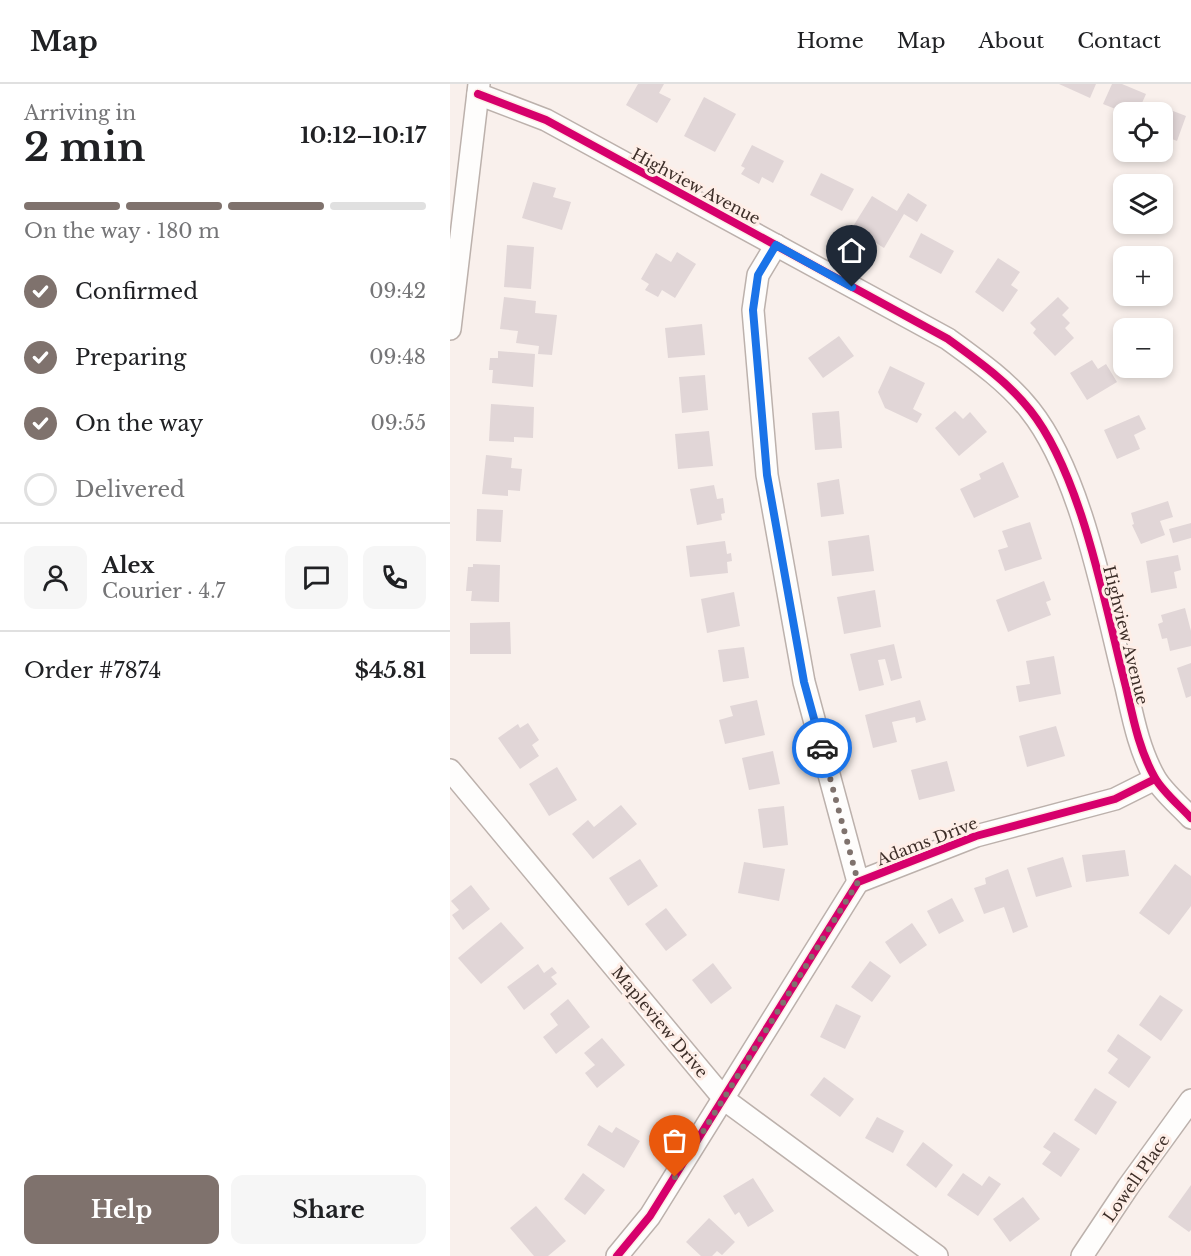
<!DOCTYPE html>
<html lang="en">
<head>
<meta charset="utf-8">
<style>
  body { margin:0; font-family:"Libre Baskerville",serif; background:#f6f6f6; color:#202124; height:100vh; display:flex; flex-direction:column; font-size:22px; white-space:nowrap }
  * { box-sizing:border-box; margin:0 }
  p { font-size:20px; color:#757577 }
  .icon { flex:none; width:33px; height:33px; fill:none; stroke:currentColor; stroke-width:2; stroke-linecap:round; stroke-linejoin:round }
  .map { position:relative; flex:1; overflow:hidden }
  .sheet { display:flex; flex-direction:column; background:#fff; width:450px }
  .sheet>* { flex:none }
  .tools { position:absolute; left:663px; top:18px; display:grid; gap:12px }
  .tools a { display:grid; place-items:center; width:60px; height:60px; border-radius:12px; background:#fff; box-shadow:0 3px 9px #0003; font-size:30px }
  .pin { position:absolute; display:grid; place-items:center; width:51px; height:51px; color:#fff; margin:-62px -26px; border-radius:50% 50% 50% 0; rotate:-45deg; box-shadow:0 0 6px #0007 }
  .pin .icon { rotate:45deg }
  .courier { position:absolute; display:grid; place-items:center; width:60px; height:60px; margin:-30px; border:4px solid #1a73e8; border-radius:50%; background:#fff; color:#222; box-shadow:0 2px 8px #0007 }
  .head em { font-style:normal; font-weight:800 }
  .head div { display:flex; flex-direction:column-reverse }
  .head { display:flex; align-items:center; justify-content:space-between; height:102px; padding:0 24px }
  h1 { font-size:39px; font-weight:800; line-height:45px }
  .bar { display:grid; grid-template-columns:repeat(4,1fr); gap:9px 6px; align-content:center; height:72px; padding:0 24px }
  .bar i { height:8px; border-radius:4px; background:#e0e0e0 }
  .bar .current { background:#7f726d }
  .bar p { grid-column:span 4 }
  .line { display:flex; align-items:center; gap:15px; padding:0 24px; border-top:2px solid #e0e0e0 }
  .line div { flex:1 }
  .round { display:grid; place-items:center; flex:none; width:63px; height:63px; border-radius:12px; background:#f6f6f6 }
  ol { padding:0 24px; list-style:none }
  li { display:flex; align-items:center; gap:18px; height:66px }
  li p { margin-inline-start:auto }
  li .icon { padding:6px; border-radius:50%; background:#7f726d; color:#fff; stroke-width:4 }
  li:last-child { color:#757577 }
  li i { width:33px; height:33px; border:3px solid #e0e0e0; border-radius:50% }
  .primary-button { display:flex; gap:12px; margin-top:auto; padding:12px 24px }
  .primary-button a { flex:1; height:69px; border-radius:12px; background:#7f726d; color:#fff; font-size:24px; font-weight:800; line-height:69px; text-align:center }
  .primary-button a+a { background:#f6f6f6; color:#202124 }
  header { display:flex; align-items:center; gap:36px; box-sizing:border-box; height:84px; padding:0 30px; background:#fff; border-bottom:2px solid #e0e0e0 }
  header strong { font-size:28px }
  nav { display:flex; gap:33px; margin-inline-start:auto; font-size:21px }
  main { display:flex; flex:1; min-height:0 }
  .map>svg:first-child { display:block }
  .building { fill:#e1d6d7 }
  .lines { fill:none; stroke-linecap:round; stroke-linejoin:round }
  .street-casing { stroke:#bcb1ac; stroke-width:24 }
  .street { stroke:#fefdfc; stroke-width:21 }
  .cycleway-casing { stroke:#feeee7; stroke-width:11 }
  .cycleway { stroke:#d6006c; stroke-width:8 }
  .done { stroke:#7f726d; stroke-width:6; stroke-dasharray:0 10.8 }
  .route { stroke:#1a73e8; stroke-width:8 }
  .labels { text-anchor:middle; dominant-baseline:central; stroke-width:6; stroke-linejoin:round; paint-order:stroke }
  .street-label { font-size:16px; fill:#3d2e28; stroke:#feeee7 }
</style>
</head>
<body>
<header>
<strong>Map</strong>
<nav><a>Home</a><a>Map</a><a>About</a><a>Contact</a></nav>
</header>
<main>
<section class="sheet">
<div class="head"><div><h1>2 min</h1><p>Arriving in</p></div><em>10:12–10:17</em></div>
<div class="bar"><i class="current"></i><i class="current"></i><i class="current"></i><i></i><p>On the way · 180 m</p></div>
<ol>
<li><svg class="icon" aria-label="check" viewBox="0 0 24 24"><path d="M5 12l5 5 9-10"/></svg>Confirmed<p>09:42</p></li>
<li><svg class="icon" aria-label="check" viewBox="0 0 24 24"><path d="M5 12l5 5 9-10"/></svg>Preparing<p>09:48</p></li>
<li><svg class="icon" aria-label="check" viewBox="0 0 24 24"><path d="M5 12l5 5 9-10"/></svg>On the way<p>09:55</p></li>
<li><i></i>Delivered</li>
</ol>
<div class="line" style="height:108px"><a class="round"><svg class="icon" aria-label="person" viewBox="0 0 24 24"><circle cx="12" cy="8" r="4"/><path d="M4 21q1-7 8-7t8 7"/></svg></a><div><b>Alex</b><p>Courier · 4.7</p></div><a class="round"><svg class="icon" aria-label="chat" viewBox="0 0 24 24"><path d="M4 5h16v11H9l-5 4z"/></svg></a><a class="round"><svg class="icon" aria-label="phone" viewBox="0 0 24 24"><path d="M5 4h4l2 5-3 2q2 4 5 5l2-3 5 2v4C11 20 4 13 5 4z"/></svg></a></div>
<div class="line" style="height:78px"><div>Order #7874</div><b>$45.81</b></div>
<div class="primary-button"><a>Help</a><a>Share</a></div>
</section>
<div class="map">
<svg width="741" height="1172" viewBox="0 0 741 1172">
  <rect width="100%" height="100%" fill="#f9f0ec"/>
  <g class="building">
    <polygon points="188,0 214,0 209,9 221,15 207,39 176,21"/>
    <polygon points="609,0 646,0 640,14"/>
    <polygon points="662,0 672,0 696,10 688,28 673,28 653,20"/>
    <polygon points="254,13 286,30 265,68 234,52"/>
    <polygon points="705,20 736,32 727,57 712,51 712,28 702,28"/>
    <polygon points="302,61 334,77 323,99 312,93 309,100 291,90 295,84 291,82"/>
    <polygon points="371,89 404,105 392,127 360,111"/>
    <polygon points="83,98 106,104 103,113 121,118 112,146 72,134"/>
    <polygon points="458,109 477,121 467,138 454,130 434,164 402,144 422,112 447,127"/>
    <polygon points="471,149 504,167 491,190 459,173"/>
    <polygon points="57,161 84,163 81,205 54,203"/>
    <polygon points="227,168 246,180 225,214 212,206 208,213 195,206 199,200 191,195 206,169 221,178"/>
    <polygon points="548,174 570,188 561,201 568,206 553,228 525,208"/>
    <polygon points="54,213 86,217 85,229 107,231 102,271 88,270 89,262 66,259 68,247 50,245"/>
    <polygon points="608,213 619,224 612,231 620,239 615,244 624,254 605,272 583,249 586,245 580,239"/>
    <polygon points="252,240 255,271 218,274 215,244"/>
    <polygon points="389,252 404,272 373,294 358,274"/>
    <polygon points="48,267 85,270 83,303 42,299 43,286 39,286 40,274 48,274"/>
    <polygon points="642,276 648,285 656,280 667,298 637,316 620,289"/>
    <polygon points="440,282 475,299 463,325 472,330 467,339 435,324 428,308"/>
    <polygon points="255,291 258,326 232,329 229,293"/>
    <polygon points="41,320 84,323 83,354 64,353 64,358 39,357"/>
    <polygon points="389,327 392,364 365,366 362,329"/>
    <polygon points="505,327 513,335 520,328 537,348 509,372 485,344"/>
    <polygon points="689,331 696,345 684,351 690,365 667,375 654,346"/>
    <polygon points="259,347 263,382 228,385 225,350"/>
    <polygon points="36,371 62,374 61,384 72,385 70,407 58,406 58,412 32,410"/>
    <polygon points="553,378 569,413 524,434 510,405 531,395 529,390"/>
    <polygon points="389,395 394,430 371,433 367,399"/>
    <polygon points="264,401 267,415 273,414 275,429 271,430 272,436 247,441 240,405"/>
    <polygon points="718,417 723,433 710,437 715,451 691,460 682,441 684,440 681,429"/>
    <polygon points="27,425 53,426 51,458 26,457"/>
    <polygon points="580,438 592,475 555,487 548,466 558,463 552,447"/>
    <polygon points="741,439 741,454 723,459 719,445"/>
    <polygon points="419,451 424,487 382,492 378,457"/>
    <polygon points="275,457 277,470 281,469 282,477 277,478 278,489 240,493 236,462"/>
    <polygon points="728,471 731,486 724,488 727,504 701,509 696,477"/>
    <polygon points="23,480 50,481 49,518 21,517 22,507 16,507 18,483 23,483"/>
    <polygon points="594,497 601,516 596,518 601,531 558,548 546,516"/>
    <polygon points="425,506 431,543 394,550 387,513"/>
    <polygon points="284,508 290,542 257,549 251,515"/>
    <polygon points="735,524 741,547 741,562 720,567 717,554 712,555 708,540 713,538 711,531"/>
    <polygon points="60,538 61,570 20,570 20,539"/>
    <polygon points="444,560 452,594 441,597 435,575 428,576 434,601 409,607 400,570"/>
    <polygon points="294,563 299,594 273,598 268,566"/>
    <polygon points="604,572 611,610 569,618 566,602 580,600 576,577"/>
    <polygon points="741,579 741,612 736,614 727,584"/>
    <polygon points="307,616 315,651 275,660 269,636 283,632 280,622"/>
    <polygon points="470,616 476,636 466,639 465,633 442,638 447,658 423,664 415,631"/>
    <polygon points="78,639 89,656 82,661 89,672 70,685 48,654 68,640 70,644"/>
    <polygon points="606,642 615,672 577,683 569,652"/>
    <polygon points="323,667 330,700 299,706 292,674"/>
    <polygon points="497,677 505,707 469,716 461,686"/>
    <polygon points="107,683 127,716 99,732 79,700"/>
    <polygon points="171,721 187,740 143,775 122,750 138,736 144,743"/>
    <polygon points="334,722 338,761 313,764 308,725"/>
    <polygon points="675,766 679,792 636,798 632,771"/>
    <polygon points="613,773 622,803 586,813 577,784"/>
    <polygon points="190,775 208,802 178,822 159,794"/>
    <polygon points="294,778 335,785 329,817 288,809"/>
    <polygon points="725,780 741,792 741,822 719,851 689,829"/>
    <polygon points="558,785 578,843 563,849 554,823 534,830 524,804 536,800 535,794"/>
    <polygon points="21,801 40,825 13,846 2,831 9,826 1,817"/>
    <polygon points="502,814 514,837 489,850 477,827"/>
    <polygon points="216,824 237,851 216,867 195,840"/>
    <polygon points="51,838 74,864 31,900 8,874"/>
    <polygon points="462,839 477,861 450,880 435,858"/>
    <polygon points="420,877 441,892 422,918 401,903"/>
    <polygon points="263,879 282,904 261,920 242,896"/>
    <polygon points="88,880 94,889 102,883 107,889 101,893 107,900 74,926 57,903"/>
    <polygon points="710,911 733,926 711,957 689,941"/>
    <polygon points="118,915 140,943 106,970 93,953 108,941 100,930"/>
    <polygon points="386,920 411,932 395,965 370,953"/>
    <polygon points="668,950 701,973 679,1004 658,989 668,975 657,967"/>
    <polygon points="152,954 175,981 147,1004 135,989 145,981 134,969"/>
    <polygon points="374,993 404,1015 390,1033 360,1011"/>
    <polygon points="645,1004 667,1018 646,1051 624,1036"/>
    <polygon points="427,1033 454,1047 443,1069 415,1054"/>
    <polygon points="149,1041 162,1049 166,1043 190,1057 174,1084 137,1061"/>
    <polygon points="604,1048 630,1065 611,1093 592,1080 601,1068 593,1063"/>
    <polygon points="473,1058 503,1081 486,1104 456,1081"/>
    <polygon points="133,1089 155,1106 135,1131 114,1115"/>
    <polygon points="513,1089 532,1102 539,1092 551,1100 528,1132 497,1111"/>
    <polygon points="303,1094 324,1127 298,1143 289,1128 285,1131 273,1112"/>
    <polygon points="741,1101 741,1146 739,1148 718,1133"/>
    <polygon points="573,1113 590,1135 560,1158 543,1135"/>
    <polygon points="86,1122 116,1157 98,1172 84,1172 60,1144"/>
    <polygon points="259,1134 285,1158 272,1171 267,1167 262,1172 251,1172 236,1158"/>
  </g>
  <g class="lines">
    <g class="street-casing">
      <g id="street">
        <path d="M28,10L96,36L498,255C527,276 558,298 580,326C632,391 655,522 676,603C683,634 689,666 705,694C713,708 729,721 741,734"/>
        <polyline points="326,161 308,191 303,226 317,391 354,598 408,798"/>
        <polyline points="0,245 29,0"/>
        <polyline points="0,686 275,1016 487,1172"/>
        <polyline points="167,1172 200,1132 408,798 526,752 665,715 705,695"/>
        <polyline points="632,1172 678,1103 741,1016"/>
      </g>
    </g>
    <use href="#street" class="street"/>
    <g class="cycleway-casing">
      <g id="cycleway">
        <path d="M28,10L96,36L498,255C527,276 558,298 580,326C632,391 655,522 676,603C683,634 689,666 705,694C713,708 729,721 741,734"/>
        <polyline points="167,1172 200,1132 408,798 526,752 665,715 705,695"/>
      </g>
    </g>
    <use href="#cycleway" class="cycleway"/>
  </g>
  <g class="lines">
    <polyline class="done" points="225,1093 408,798 372,664"/>
    <polyline class="route" points="372,664 354,598 317,391 303,226 308,191 326,161 402,203"/>
  </g>
  <g class="labels">
    <g class="street-label">
      <text transform="translate(246 102) rotate(28)">Highview Avenue</text>
      <text transform="translate(676 551) rotate(76)">Highview Avenue</text>
      <text transform="translate(477 757) rotate(-21)">Adams Drive</text>
      <text transform="translate(210 938) rotate(50)">Mapleview Drive</text>
      <text transform="translate(686 1094) rotate(-55)">Lowell Place</text>
    </g>
  </g>
</svg>
<div class="tools">
<a><svg class="icon" aria-label="locate" viewBox="0 0 24 24"><circle cx="12" cy="12" r="6"/><path d="M12 2v4M12 18v4M2 12h4M18 12h4"/></svg></a>
<a><svg class="icon" aria-label="layers" viewBox="0 0 24 24"><path d="M12 4l9 5-9 5-9-5zM3 14l9 5 9-5"/></svg></a>
<a>+</a>
<a>−</a>
</div>
<div class="pin" style="left:225px;top:1093px;background:#ea580c"><svg class="icon" aria-label="bag" viewBox="0 0 24 24"><path d="M5 8h14l-1 12H6zM9 8a3 3 0 0 1 6 0"/></svg></div>
<div class="pin" style="left:402px;top:203px;background:#1f2937"><svg class="icon" aria-label="home" viewBox="0 0 24 24"><path d="M3 11l9-7 9 7M6 9v11h12V9"/></svg></div>
<div class="courier" style="left:372px;top:664px"><svg class="icon" aria-label="car" viewBox="0 0 24 24"><path d="M5 17H2v-5l4-1 3-4h7l3 4 3 1v5h-3M9 17h6M6 11h13"/><circle cx="7" cy="17" r="2"/><circle cx="17" cy="17" r="2"/></svg></div>
</div>
</main>
</body>
</html>
